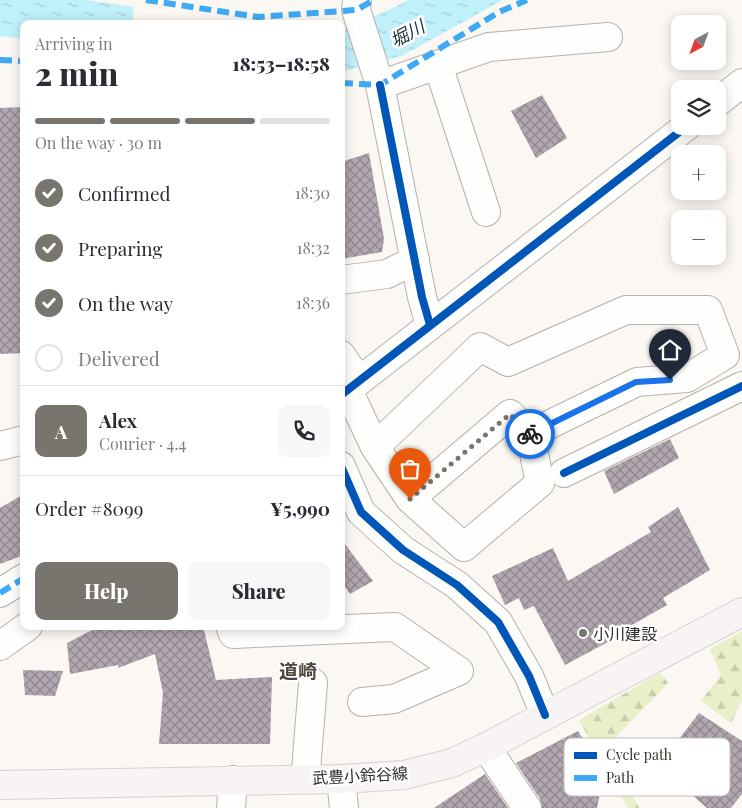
<!DOCTYPE html>
<html lang="en">
<head>
<meta charset="utf-8">
<style>
  body { margin:0; font-family:"Playfair Display","Noto Sans JP",serif; background:#f7f7f7; color:#2b2b33; height:100vh; display:flex; flex-direction:column; font-size:19px; white-space:nowrap }
  * { box-sizing:border-box; margin:0 }
  p { font-size:16px; color:#7c7c81 }
  .icon { flex:none; width:28px; height:28px; fill:none; stroke:currentColor; stroke-width:2; stroke-linecap:round; stroke-linejoin:round }
  .map { position:relative; flex:1; overflow:hidden }
  .details { position:absolute; left:20px; top:20px; width:325px; height:610px; display:flex; flex-direction:column; background:#fff; border-radius:10px; box-shadow:0 2px 12px #0003 }
  .details>* { flex:none }
  .needle { width:32px; rotate:221deg }
  .tools { position:absolute; left:671px; top:15px; display:grid; gap:10px }
  .tools a { display:grid; place-items:center; width:55px; height:55px; border-radius:10px; background:#fff; box-shadow:0 2px 12px #0003; font-size:25px }
  .pin { position:absolute; display:grid; place-items:center; width:42px; height:42px; color:#fff; margin:-51px -21px; border-radius:50% 50% 50% 0; rotate:-45deg; box-shadow:0 0 5px #0007 }
  .pin .icon { rotate:45deg }
  .courier { position:absolute; display:grid; place-items:center; width:50px; height:50px; margin:-25px; border:4px solid #1a73e8; border-radius:50%; background:#fff; color:#222; box-shadow:0 1px 6px #0007 }
  .summary em { font-style:normal; font-weight:800 }
  .summary div { display:flex; flex-direction:column-reverse }
  .summary { display:flex; align-items:center; justify-content:space-between; height:85px; padding:0 15px }
  h1 { font-size:32px; font-weight:800; line-height:38px }
  .bar { display:grid; grid-template-columns:repeat(4,1fr); gap:8px 5px; align-content:center; height:60px; padding:0 15px }
  .bar i { height:6px; border-radius:4px; background:#e1e1e2 }
  .bar .current { background:#78746e }
  .bar p { grid-column:span 4 }
  .line { display:flex; align-items:center; gap:12px; padding:0 15px; border-top:1px solid #e1e1e2 }
  .line div { flex:1 }
  .round { display:grid; place-items:center; flex:none; width:52px; height:52px; border-radius:10px; background:#f7f7f7 }
  ol { padding:0 15px; list-style:none }
  li { display:flex; align-items:center; gap:15px; height:55px }
  li p { margin-inline-start:auto }
  li .icon { padding:5px; border-radius:50%; background:#78746e; color:#fff; stroke-width:4 }
  li:last-child { color:#7c7c81 }
  li i { width:28px; height:28px; border:2px solid #e1e1e2; border-radius:50% }
  .action { display:flex; gap:10px; margin-top:auto; padding:10px 15px }
  .action a { flex:1; height:58px; border-radius:10px; background:#78746e; color:#fff; font-size:20px; font-weight:800; line-height:58px; text-align:center }
  .action a+a { background:#f7f7f7; color:#2b2b33 }
  .map>svg:first-child { display:block }
  .forest { fill:url(#forest-firs) }
  .water { fill:url(#water-ripples) }
  .building { fill:url(#building-cross-hatch) }
  .lines { fill:none; stroke-linecap:round; stroke-linejoin:round }
  .minor-casing { stroke:#b5b1ac; stroke-width:30 }
  .major-casing { stroke:#d4d2cf; stroke-width:30 }
  .minor { stroke:#fefefd; stroke-width:28 }
  .major { stroke:#f8f4f3; stroke-width:28 }
  .quiet { stroke:#3fa9f5; stroke-width:6; stroke-dasharray:12 6; stroke-linecap:butt }
  .cycleway-casing { stroke:#fff; stroke-width:11 }
  .cycleway { stroke:#0057b8; stroke-width:8 }
  .done { stroke:#78746e; stroke-width:5; stroke-dasharray:0 9 }
  .route { stroke:#1a73e8; stroke-width:6 }
  .poi-dot { fill:#78746e; stroke:#fff; stroke-width:2 }
  .labels { text-anchor:middle; dominant-baseline:central; stroke-width:5; stroke-linejoin:round; paint-order:stroke }
  .poi-label { font-size:16px; fill:#322d27; stroke:#fff; text-anchor:start }
  .street-label { font-size:16px; fill:#322d27; stroke:#fff }
  .water-label { font-size:18px; font-style:italic; fill:#1b3237; stroke:#fff }
  .quarter-label { font-size:19px; font-weight:bold; fill:#4f4538; stroke:#fff }
  .key { fill:#fff; stroke:#c2c0be; stroke-width:1 }
  .key-label { font-size:14px; fill:#322d27 }
</style>
</head>
<body>
<div class="map">
<svg width="742" height="808" viewBox="0 0 742 808">
  <defs>
    <pattern id="forest-firs" width="22" height="20" patternUnits="userSpaceOnUse" patternTransform="scale(1.25)"><rect width="22" height="20" fill="#e9efc9"/><path d="M5 1l3.5 6h-7zM16 11l3.5 6h-7z" fill="#c8cdad"/></pattern>
    <pattern id="water-ripples" width="26" height="14" patternUnits="userSpaceOnUse" patternTransform="scale(1.25)"><rect width="26" height="14" fill="#c0f0f9"/><path d="M2 4q2-2 4 0t4 0M15 11q2-2 4 0t4 0" fill="none" stroke="#a5ced5"/></pattern>
    <pattern id="building-cross-hatch" width="8" height="8" patternUnits="userSpaceOnUse" patternTransform="scale(1.25)"><rect width="8" height="8" fill="#b2a6b0"/><path d="M0 0l8 8M0 8l8-8" fill="none" stroke="#91888f"/></pattern>
  </defs>
  <rect width="100%" height="100%" fill="#fbf7f2"/>
  <g class="forest">
    <polygon points="742,631 742,701 731,723 701,701 721,675 710,649"/>
    <polygon points="660,673 668,683 617,736 630,758 621,774 639,808 628,808 579,720"/>
  </g>
  <g class="water">
    <polygon points="0,0 86,0 134,7 132,24 24,24 24,39 0,36"/>
    <polygon points="408,0 503,0 402,56 341,72 341,30 393,8"/>
  </g>
  <g class="building">
    <polygon points="542,95 567,138 536,158 511,111"/>
    <polygon points="24,107 24,353 0,354 0,108"/>
    <polygon points="369,153 384,239 382,252 341,259 341,162"/>
    <polygon points="670,439 679,458 614,494 604,471"/>
    <polygon points="24,494 24,555 0,564 0,508"/>
    <polygon points="678,507 710,570 663,598 667,605 618,633 619,636 565,665 534,606 524,610 519,598 505,605 492,576 553,548 568,581 651,532 648,527"/>
    <polygon points="341,539 373,581 350,594 341,581"/>
    <polygon points="100,626 203,626 216,680 272,677 270,744 159,744 163,693 155,654 118,668 118,665 70,674 67,643"/>
    <polygon points="23,670 63,671 55,696 25,695"/>
    <polygon points="699,713 742,741 742,794 731,808 707,808 681,785 669,795 633,765 646,745 665,757"/>
    <polygon points="578,731 610,779 601,788 597,808 542,808 540,799 516,763"/>
    <polygon points="485,774 508,808 434,808"/>
  </g>
  <g class="lines">
    <g class="minor-casing">
      <g id="minor">
        <polyline points="357,0 356,10 380,85 422,297 430,325"/>
        <polyline points="438,65 486,212"/>
        <polyline points="380,85 489,47 608,37"/>
        <polyline points="718,102 742,83"/>
        <polyline points="341,280 387,274 415,260"/>
        <polyline points="341,355 359,381"/>
        <polyline points="348,390 375,447 410,499 510,414 530,434 637,382 687,378 725,355 708,310 626,310 508,362 480,347 375,447"/>
        <polyline points="341,395 687,126"/>
        <polyline points="0,446 24,440"/>
        <polyline points="341,466 361,512 403,550 457,585 498,622 529,676 545,715"/>
        <polyline points="564,473 742,386"/>
        <polyline points="410,499 464,547 540,483 530,434"/>
        <polyline points="0,593 24,578"/>
        <polyline points="230,626 233,634 395,627 459,671 394,699 362,702"/>
        <polyline points="0,646 28,626"/>
        <polyline points="486,747 527,808"/>
        <polyline points="306,779 307,757 313,683"/>
        <polyline points="341,779 344,808"/>
        <polyline points="231,808 233,780"/>
      </g>
    </g>
    <g class="major-casing">
      <polyline id="major" points="0,785 341,779 404,775 452,763 486,747 742,612"/>
    </g>
    <use href="#minor" class="minor"/>
    <use href="#major" class="major"/>
    <g class="quiet">
      <polyline points="146,0 258,17 356,10 374,0"/>
      <polyline points="0,60 24,61"/>
      <polyline points="341,83 380,85 499,12 527,0"/>
      <polyline points="0,593 24,578"/>
    </g>
    <g class="cycleway-casing">
      <g id="cycleway">
        <polyline points="380,85 422,297 430,325"/>
        <polyline points="341,395 687,126"/>
        <polyline points="341,466 361,512 403,550 457,585 498,622 529,676 545,715"/>
        <polyline points="564,473 742,386"/>
      </g>
    </g>
    <use href="#cycleway" class="cycleway"/>
  </g>
  <g class="lines">
    <polyline class="done" points="410,499 510,414 530,434"/>
    <polyline class="route" points="530,434 636,382 670,380"/>
  </g>
  <circle class="poi-dot" cx="583" cy="633" r="5"/>
  <g class="labels">
    <g class="poi-label">
      <text x="593" y="633">小川建設</text>
    </g>
    <g class="street-label">
      <text transform="translate(360 775) rotate(-3)">武豊小鈴谷線</text>
    </g>
    <g class="water-label">
      <text transform="translate(407 33) rotate(-28)">堀川</text>
    </g>
    <g class="quarter-label">
      <text x="298" y="670">道崎</text>
    </g>
  </g>
  <rect x="564" y="738" width="166" height="58" rx="8" class="key"/>
  <rect x="574" y="752" width="23" height="7" fill="#0057b8"/>
  <rect x="574" y="775" width="23" height="6" fill="#3fa9f5"/>
  <g class="key-label">
    <text x="606" y="760">Cycle path</text>
    <text x="606" y="783">Path</text>
  </g>
</svg>
<div class="tools">
<a><svg class="needle" viewBox="-14 -14 28 28"><path d="M0-13l5 13h-10z" fill="#e53935"/><path d="M0 13l5-13h-10z" fill="#7c7c81"/></svg></a>
<a><svg class="icon" aria-label="layers" viewBox="0 0 24 24"><path d="M12 4l9 5-9 5-9-5zM3 14l9 5 9-5"/></svg></a>
<a>+</a>
<a>−</a>
</div>
<div class="pin" style="left:410px;top:499px;background:#ea580c"><svg class="icon" aria-label="bag" viewBox="0 0 24 24"><path d="M5 8h14l-1 12H6zM9 8a3 3 0 0 1 6 0"/></svg></div>
<div class="pin" style="left:670px;top:380px;background:#1f2937"><svg class="icon" aria-label="home" viewBox="0 0 24 24"><path d="M3 11l9-7 9 7M6 9v11h12V9"/></svg></div>
<div class="courier" style="left:530px;top:434px"><svg class="icon" aria-label="bike" viewBox="0 0 24 24"><circle cx="6" cy="16" r="4"/><circle cx="18" cy="16" r="4"/><path d="M6 16l4-8h5l3 8M10 8l3 8H6M13 5h3"/></svg></div>
<section class="details">
<div class="summary"><div><h1>2 min</h1><p>Arriving in</p></div><em>18:53–18:58</em></div>
<div class="bar"><i class="current"></i><i class="current"></i><i class="current"></i><i></i><p>On the way · 30 m</p></div>
<ol>
<li><svg class="icon" aria-label="check" viewBox="0 0 24 24"><path d="M5 12l5 5 9-10"/></svg>Confirmed<p>18:30</p></li>
<li><svg class="icon" aria-label="check" viewBox="0 0 24 24"><path d="M5 12l5 5 9-10"/></svg>Preparing<p>18:32</p></li>
<li><svg class="icon" aria-label="check" viewBox="0 0 24 24"><path d="M5 12l5 5 9-10"/></svg>On the way<p>18:36</p></li>
<li><i></i>Delivered</li>
</ol>
<div class="line" style="height:90px"><b class="round" style="background:#78746e;color:#fff">A</b><div><b>Alex</b><p>Courier · 4.4</p></div><a class="round"><svg class="icon" aria-label="phone" viewBox="0 0 24 24"><path d="M5 4h4l2 5-3 2q2 4 5 5l2-3 5 2v4C11 20 4 13 5 4z"/></svg></a></div>
<div class="line" style="height:65px"><div>Order #8099</div><b>¥5,990</b></div>
<div class="action"><a>Help</a><a>Share</a></div>
</section>
</div>
</body>
</html>
